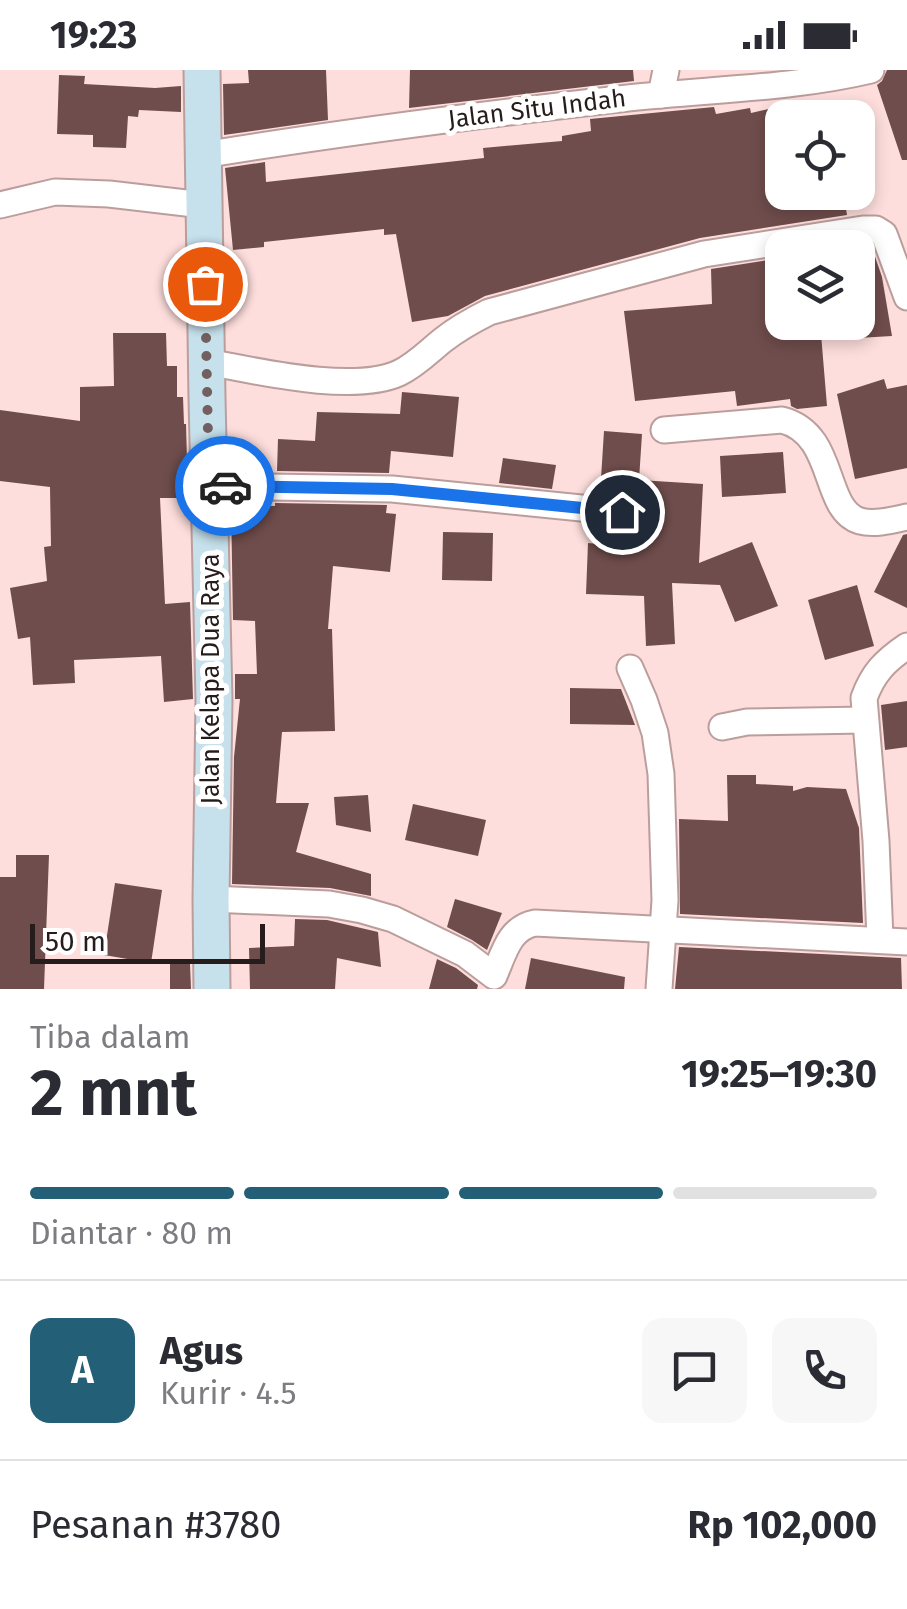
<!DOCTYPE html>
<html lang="id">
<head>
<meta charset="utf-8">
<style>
  body { margin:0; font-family:"Fira Sans",sans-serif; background:#f7f7f7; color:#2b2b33; height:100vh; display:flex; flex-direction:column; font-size:38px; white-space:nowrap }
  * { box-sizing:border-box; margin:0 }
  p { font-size:32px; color:#7c7c81 }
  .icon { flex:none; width:55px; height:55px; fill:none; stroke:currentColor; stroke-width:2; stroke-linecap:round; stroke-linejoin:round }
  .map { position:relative; height:919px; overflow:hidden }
  .panel { display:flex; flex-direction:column; background:#fff; flex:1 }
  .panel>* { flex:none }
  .fabs { position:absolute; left:765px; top:30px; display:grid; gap:20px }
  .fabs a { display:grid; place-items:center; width:110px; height:110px; border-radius:20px; background:#fff; box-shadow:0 5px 15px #0003; font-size:50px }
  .scale { position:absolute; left:30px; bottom:25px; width:235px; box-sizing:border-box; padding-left:10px; border:5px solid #261c1b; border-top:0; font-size:28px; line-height:35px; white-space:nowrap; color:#261c1b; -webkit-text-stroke:8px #fff; paint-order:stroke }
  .pin { position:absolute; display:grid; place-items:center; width:85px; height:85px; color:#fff; margin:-42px; border:5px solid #fff; border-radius:50%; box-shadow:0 2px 10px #0007 }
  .courier { position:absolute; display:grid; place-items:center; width:100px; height:100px; margin:-50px; border:8px solid #1a73e8; border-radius:50%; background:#fff; color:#222; box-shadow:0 2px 12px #0007 }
  .headline em { font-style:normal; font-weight:700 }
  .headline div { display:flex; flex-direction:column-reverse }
  .headline { display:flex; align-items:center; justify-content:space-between; height:170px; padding:0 30px }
  h1 { font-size:65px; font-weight:700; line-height:75px }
  .bar { display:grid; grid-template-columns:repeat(4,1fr); gap:15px 10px; align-content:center; height:120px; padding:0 30px }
  .bar i { height:12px; border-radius:8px; background:#e1e1e2 }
  .bar .on { background:#235f77 }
  .bar p { grid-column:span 4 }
  .line { display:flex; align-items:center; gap:25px; padding:0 30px; border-top:2px solid #e1e1e2 }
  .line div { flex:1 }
  .round { display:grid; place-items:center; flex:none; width:105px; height:105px; border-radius:20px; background:#f7f7f7 }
  .status { display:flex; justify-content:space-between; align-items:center; height:70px; padding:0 50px; background:#fff; direction:ltr }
  .status svg { height:28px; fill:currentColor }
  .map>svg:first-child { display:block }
  .building { fill:#6f4d4c }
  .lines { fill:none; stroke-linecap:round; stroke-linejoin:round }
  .street-casing { stroke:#bb9e9c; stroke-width:29 }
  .secondary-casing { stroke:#bb9e9c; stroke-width:39 }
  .street { stroke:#fff; stroke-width:25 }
  .secondary { stroke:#c6e1ec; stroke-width:35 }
  .done { stroke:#71605f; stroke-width:10; stroke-dasharray:0 18 }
  .route { stroke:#1a73e8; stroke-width:12 }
  .labels { text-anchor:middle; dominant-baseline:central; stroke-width:10; stroke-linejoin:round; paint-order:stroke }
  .street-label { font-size:25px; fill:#261c1b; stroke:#fff }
</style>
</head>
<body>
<div class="status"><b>19:23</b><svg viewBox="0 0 49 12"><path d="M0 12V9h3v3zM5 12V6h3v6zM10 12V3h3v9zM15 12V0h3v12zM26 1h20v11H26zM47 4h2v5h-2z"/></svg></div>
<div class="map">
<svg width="907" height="919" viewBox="0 0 907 919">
  <rect width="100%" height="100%" fill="#fddedc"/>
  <g class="building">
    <polygon points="248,0 326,0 328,50 224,65 223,14 249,13"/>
    <polygon points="410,0 633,0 634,11 409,38"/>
    <polygon points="887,0 907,0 907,90 902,90 877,15 882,11"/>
    <polygon points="59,5 85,6 84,14 155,18 181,16 181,42 139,40 138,47 128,46 126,78 93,77 93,65 57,64"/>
    <polygon points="714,37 716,44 750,38 751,43 773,38 774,41 782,39 782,122 843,122 847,145 700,168 485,226 448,246 412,252 396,164 384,165 384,159 264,172 264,177 233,180 225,98 265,92 266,112 484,88 483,78 562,71 562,66 591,61 590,49"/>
    <polygon points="871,175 882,207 892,266 858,268 858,176"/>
    <polygon points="782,188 782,252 820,252 827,336 797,339 791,336 790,329 737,336 735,321 635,331 624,241 712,234 711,199"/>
    <polygon points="113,263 166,263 167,296 177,296 177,327 183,327 184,354 186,354 188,428 160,428 165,534 190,532 193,629 164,632 161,586 74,590 75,613 33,615 30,567 18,569 10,518 47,511 44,477 51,476 50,417 0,411 0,340 80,351 80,317 114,316"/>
    <polygon points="884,309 887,319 907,315 907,398 855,409 837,324"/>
    <polygon points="402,322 459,327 453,387 391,381 389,403 277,401 278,369 315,371 317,342 400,344"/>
    <polygon points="604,361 642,364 639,410 703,414 699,493 752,472 778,536 735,552 720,515 672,513 675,574 646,576 644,526 586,524 588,473 598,474 599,456 627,457 634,452 637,445 636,436 630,428 600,424"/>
    <polygon points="783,382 786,423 722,427 720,386"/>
    <polygon points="503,388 556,395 552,419 499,413"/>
    <polygon points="275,433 387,435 386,443 396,444 390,502 333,496 328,559 332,559 335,661 282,662 276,733 309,733 296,782 371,804 371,826 330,818 232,814 234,687 240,629 235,629 235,604 257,604 255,551 233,550 231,434 275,436"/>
    <polygon points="443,462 493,463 492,511 442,510"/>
    <polygon points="907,464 907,538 874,522 903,465"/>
    <polygon points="857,515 874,576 825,590 808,530"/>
    <polygon points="570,618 621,619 635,655 570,654"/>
    <polygon points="907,631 907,677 885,680 881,635"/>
    <polygon points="727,705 756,705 756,714 793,716 793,721 807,717 846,719 859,758 863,853 680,844 679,749 728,751"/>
    <polygon points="368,725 371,762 336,755 334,727"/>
    <polygon points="413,734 486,750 478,786 405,770"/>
    <polygon points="16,785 49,785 44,919 0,919 0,807 16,807"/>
    <polygon points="115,813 162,820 151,893 104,885"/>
    <polygon points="455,829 502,843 487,880 472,870 447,857"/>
    <polygon points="295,849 327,850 378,862 381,897 337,888 335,919 250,919 249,878 294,876"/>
    <polygon points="679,877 901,888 902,919 675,919"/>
    <polygon points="531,888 625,907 624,919 525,919"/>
    <polygon points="437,889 456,898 478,915 477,919 429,919"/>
    <polygon points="170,894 190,894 191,919 170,919"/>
  </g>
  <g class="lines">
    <g class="street-casing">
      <g id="street">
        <polyline points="661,25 666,0"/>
        <path d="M203,85C344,62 486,44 628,28C709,19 791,19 871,0"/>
        <polyline points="0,135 55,122 109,124 203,135"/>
        <path d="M207,292C257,301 353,324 399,303C416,295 428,282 443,270C457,259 473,250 489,242L704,184L863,159H876L884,164L907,227"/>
        <path d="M664,360L782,350C837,364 822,440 860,451C875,455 893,450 907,447"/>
        <polyline points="209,416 392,419 621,442"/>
        <polyline points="630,598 644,630 655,663 661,704 665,830 659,919"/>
        <polyline points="722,657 747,652 865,650"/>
        <path d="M211,829L329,834L362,840L393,849L465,884L494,906C504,883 509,858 535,853L907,872"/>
        <path d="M880,869L876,771L864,628C873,603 885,591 907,576"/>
      </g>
    </g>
    <g class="secondary-casing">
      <polyline id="secondary" points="202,0 207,328 214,630 211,829 212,919"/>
    </g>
    <use href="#street" class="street"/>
    <use href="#secondary" class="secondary"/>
  </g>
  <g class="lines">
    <polyline class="done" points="205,214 209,416 225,416"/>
    <polyline class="route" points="225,416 392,419 622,442"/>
  </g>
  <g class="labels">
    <g class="street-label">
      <text transform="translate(537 39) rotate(-7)">Jalan Situ Indah</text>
      <text transform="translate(211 609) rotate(-90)">Jalan Kelapa Dua Raya</text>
    </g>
  </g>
</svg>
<div class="fabs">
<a><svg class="icon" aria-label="locate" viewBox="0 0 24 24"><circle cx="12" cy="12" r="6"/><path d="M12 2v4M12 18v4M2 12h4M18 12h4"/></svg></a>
<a><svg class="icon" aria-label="layers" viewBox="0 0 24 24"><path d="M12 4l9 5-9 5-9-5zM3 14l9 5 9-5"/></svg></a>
</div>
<div class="scale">50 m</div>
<div class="pin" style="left:205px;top:214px;background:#ea580c"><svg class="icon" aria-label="bag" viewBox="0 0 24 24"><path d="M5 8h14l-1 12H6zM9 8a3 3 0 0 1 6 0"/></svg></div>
<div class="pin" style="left:622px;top:442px;background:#1f2937"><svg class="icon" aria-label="home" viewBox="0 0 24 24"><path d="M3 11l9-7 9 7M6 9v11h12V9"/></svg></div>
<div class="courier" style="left:225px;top:416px"><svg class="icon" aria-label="car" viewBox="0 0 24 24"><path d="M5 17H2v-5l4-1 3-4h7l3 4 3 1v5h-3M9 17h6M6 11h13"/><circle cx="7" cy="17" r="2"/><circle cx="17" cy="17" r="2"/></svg></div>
</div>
<section class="panel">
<div class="headline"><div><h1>2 mnt</h1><p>Tiba dalam</p></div><em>19:25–19:30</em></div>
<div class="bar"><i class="on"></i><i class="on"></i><i class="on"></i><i></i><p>Diantar · 80 m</p></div>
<div class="line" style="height:180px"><b class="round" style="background:#235f77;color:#fff">A</b><div><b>Agus</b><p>Kurir · 4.5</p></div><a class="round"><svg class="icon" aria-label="chat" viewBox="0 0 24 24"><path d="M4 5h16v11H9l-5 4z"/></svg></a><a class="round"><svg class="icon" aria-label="phone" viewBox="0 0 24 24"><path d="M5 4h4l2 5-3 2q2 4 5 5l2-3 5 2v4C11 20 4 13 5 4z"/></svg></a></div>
<div class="line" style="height:130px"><div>Pesanan #3780</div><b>Rp 102,000</b></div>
</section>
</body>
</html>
